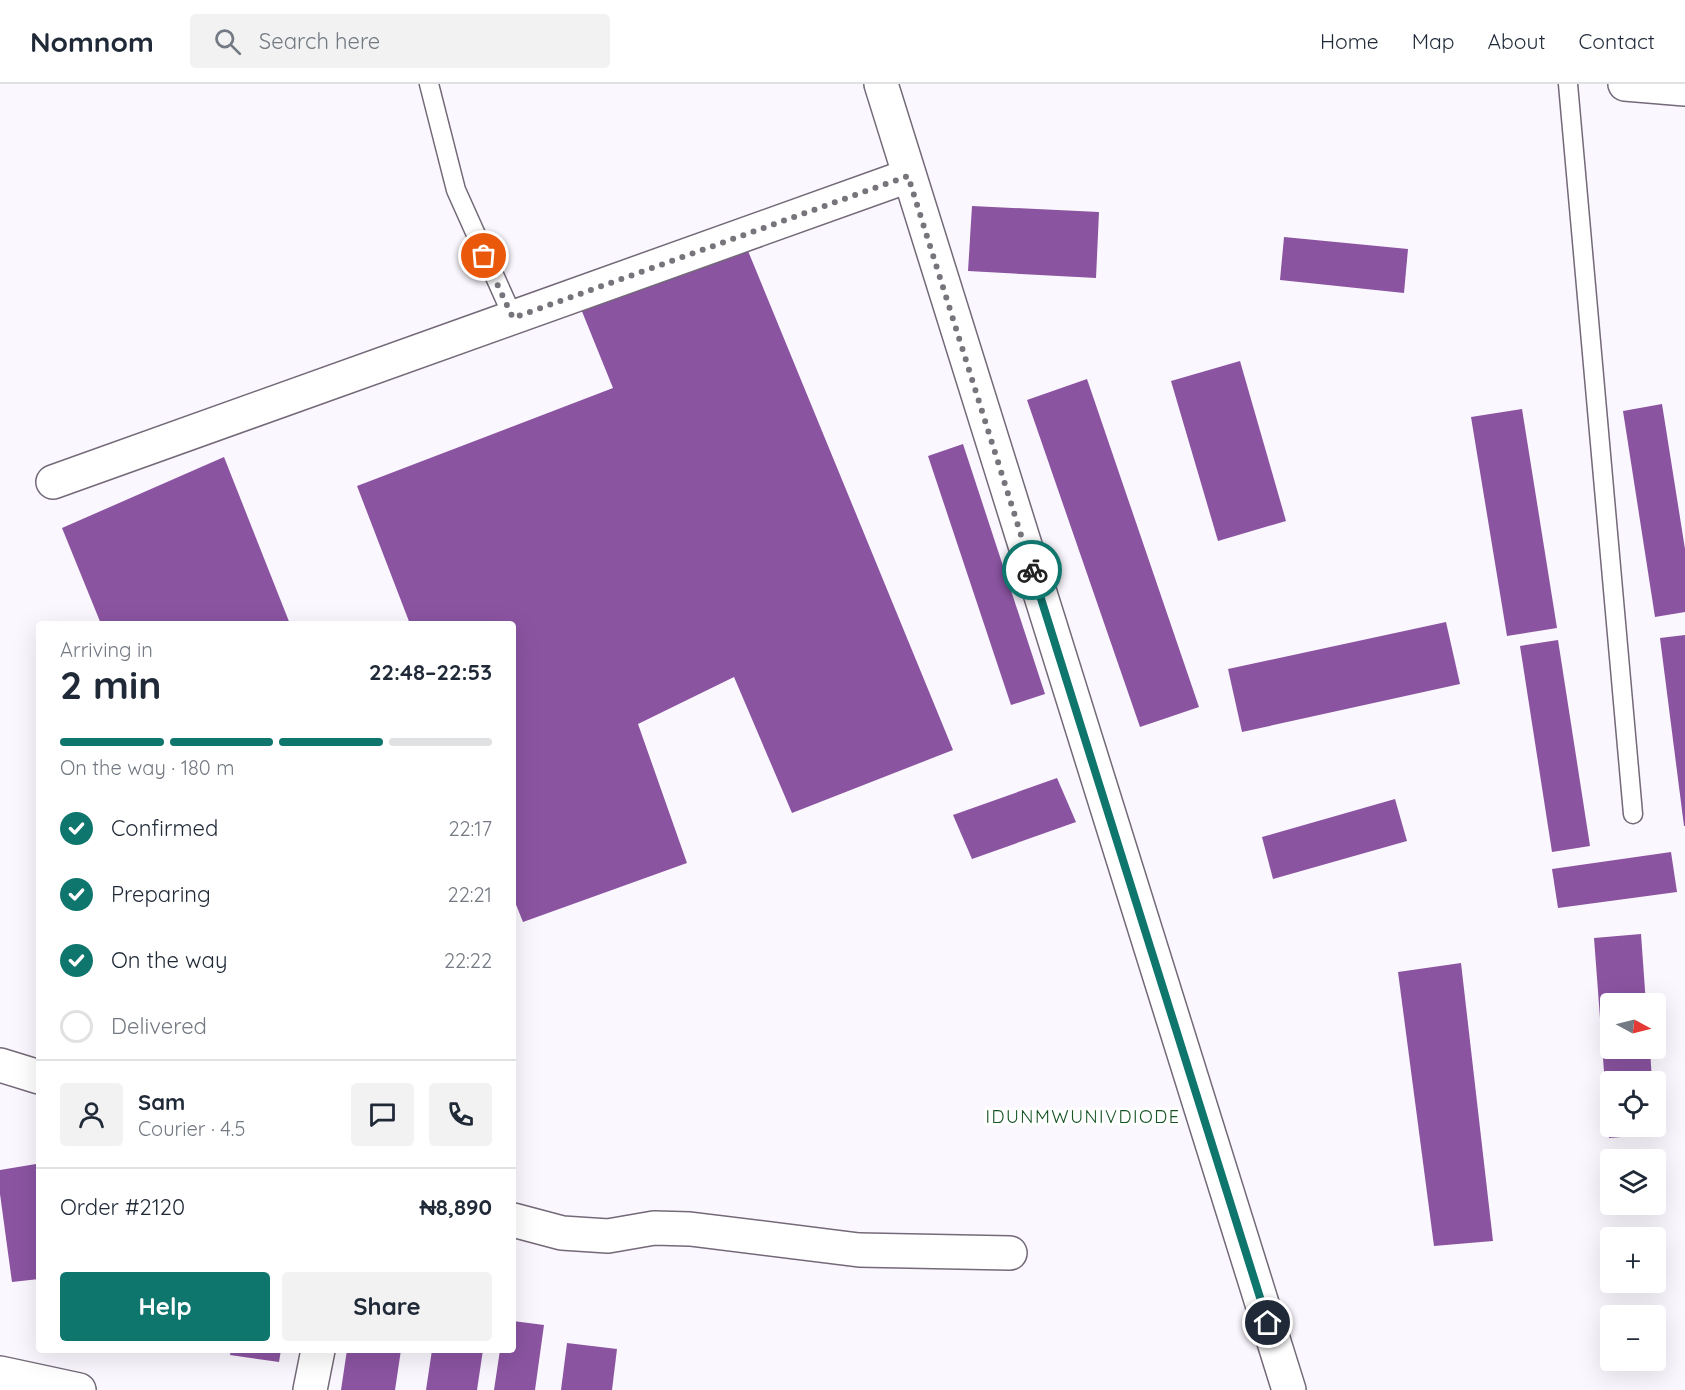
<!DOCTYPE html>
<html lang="en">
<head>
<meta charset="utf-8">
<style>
  body { margin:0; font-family:Quicksand,sans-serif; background:#f2f2f3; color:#1f2937; height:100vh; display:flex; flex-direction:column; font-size:22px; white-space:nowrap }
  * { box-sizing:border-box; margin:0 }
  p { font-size:20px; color:#747a83 }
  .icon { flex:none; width:33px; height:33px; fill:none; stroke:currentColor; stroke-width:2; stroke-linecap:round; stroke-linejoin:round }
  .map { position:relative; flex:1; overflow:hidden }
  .sheet { position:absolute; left:36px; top:537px; width:480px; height:732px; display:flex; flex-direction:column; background:#fff; border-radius:6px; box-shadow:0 6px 24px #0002 }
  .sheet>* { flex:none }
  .needle { width:39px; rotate:97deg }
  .fabs { position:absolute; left:1600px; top:909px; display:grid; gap:12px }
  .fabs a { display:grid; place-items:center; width:66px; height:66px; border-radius:6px; background:#fff; box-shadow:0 6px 24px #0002; font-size:30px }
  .pin { position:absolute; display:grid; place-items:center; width:51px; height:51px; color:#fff; margin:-26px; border:3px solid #fff; border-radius:50%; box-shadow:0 2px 6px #0007 }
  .courier { position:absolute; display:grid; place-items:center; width:60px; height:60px; margin:-30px; border:4px solid #0f766e; border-radius:50%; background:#fff; color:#222; box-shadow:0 2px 8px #0007 }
  .summary em { font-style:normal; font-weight:700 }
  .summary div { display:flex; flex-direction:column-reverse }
  .summary { display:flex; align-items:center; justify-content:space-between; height:102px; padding:0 24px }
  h1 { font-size:39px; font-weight:700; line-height:45px }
  .bar { display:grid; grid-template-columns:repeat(4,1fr); gap:9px 6px; align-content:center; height:72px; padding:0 24px }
  .bar i { height:8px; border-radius:4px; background:#e0e1e3 }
  .bar .on { background:#0f766e }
  .bar p { grid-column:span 4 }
  .line { display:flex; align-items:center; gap:15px; padding:0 24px; border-top:2px solid #e0e1e3 }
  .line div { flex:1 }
  .round { display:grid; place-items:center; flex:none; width:63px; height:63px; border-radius:6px; background:#f2f2f3 }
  ol { padding:0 24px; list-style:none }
  li { display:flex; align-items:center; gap:18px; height:66px }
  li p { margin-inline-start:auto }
  li .icon { padding:6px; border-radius:50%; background:#0f766e; color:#fff; stroke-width:4 }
  li:last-child { color:#747a83 }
  li i { width:33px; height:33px; border:3px solid #e0e1e3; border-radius:50% }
  .cta { display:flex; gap:12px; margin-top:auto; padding:12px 24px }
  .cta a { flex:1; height:69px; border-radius:6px; background:#0f766e; color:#fff; font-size:24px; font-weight:700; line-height:69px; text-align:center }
  .cta a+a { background:#f2f2f3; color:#1f2937 }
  header { display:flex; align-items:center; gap:36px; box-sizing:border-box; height:84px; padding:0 30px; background:#fff; border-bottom:2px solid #e0e1e3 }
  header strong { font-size:28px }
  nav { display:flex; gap:33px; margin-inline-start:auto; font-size:21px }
  .search { width:420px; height:54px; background:#f2f2f3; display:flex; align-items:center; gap:15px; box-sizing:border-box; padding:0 21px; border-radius:6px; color:#747a83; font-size:22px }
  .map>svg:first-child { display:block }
  .building { fill:#8b54a1 }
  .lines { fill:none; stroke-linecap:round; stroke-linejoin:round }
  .lane-casing { stroke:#736978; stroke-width:21 }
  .street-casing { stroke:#736978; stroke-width:36 }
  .highway-casing { stroke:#736978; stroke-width:36 }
  .lane { stroke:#fff; stroke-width:18 }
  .street { stroke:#fff; stroke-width:33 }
  .highway { stroke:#fff; stroke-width:33 }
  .done { stroke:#78747b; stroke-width:6; stroke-dasharray:0 10.8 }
  .route { stroke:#0f766e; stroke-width:8 }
  .labels { text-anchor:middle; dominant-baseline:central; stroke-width:6; stroke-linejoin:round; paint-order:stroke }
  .quarter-label { font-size:18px; letter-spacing:1.5px; fill:#165424; stroke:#fff }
</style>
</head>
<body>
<header>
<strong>Nomnom</strong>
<div class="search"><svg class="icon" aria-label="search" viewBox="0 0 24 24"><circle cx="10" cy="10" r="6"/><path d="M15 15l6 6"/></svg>Search here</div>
<nav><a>Home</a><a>Map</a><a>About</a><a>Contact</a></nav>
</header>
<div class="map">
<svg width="1685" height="1306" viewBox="0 0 1685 1306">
  <rect width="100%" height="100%" fill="#fbf7fe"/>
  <g class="building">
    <polygon points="972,122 1099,128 1096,194 968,187"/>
    <polygon points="1284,153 1408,165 1404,209 1280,196"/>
    <polygon points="746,162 953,666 792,729 734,593 638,640 687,779 523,838 513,813 513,540 410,540 357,402 613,304 581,225"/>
    <polygon points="1240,277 1286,437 1218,457 1171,297"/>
    <polygon points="1087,295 1199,623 1140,643 1027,316"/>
    <polygon points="1662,320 1685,465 1685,528 1655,533 1623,327"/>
    <polygon points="1522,325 1557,544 1507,552 1471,333"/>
    <polygon points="963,360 1045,610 1011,621 928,372"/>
    <polygon points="224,373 290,540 101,540 62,444"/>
    <polygon points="1446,538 1460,600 1242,648 1228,585"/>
    <polygon points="1685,551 1685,742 1684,742 1660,554"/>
    <polygon points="1558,556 1590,762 1552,768 1520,562"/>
    <polygon points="1057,694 1076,738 972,775 953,731"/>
    <polygon points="1395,715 1407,757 1273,795 1262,753"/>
    <polygon points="1671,768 1677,808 1558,824 1552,785"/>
    <polygon points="1641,850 1646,920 1611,920 1611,964 1650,964 1652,998 1611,998 1611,1042 1656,1042 1657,1050 1609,1054 1594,854"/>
    <polygon points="1461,879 1493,1157 1434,1162 1398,888"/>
    <polygon points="36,1080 39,1101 39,1195 12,1198 0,1110 0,1086"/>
    <polygon points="513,1237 544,1241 535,1306 494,1306 500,1266 513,1266"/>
    <polygon points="567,1259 617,1265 612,1306 561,1306"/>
    <polygon points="231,1266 281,1266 279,1278 230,1271"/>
    <polygon points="347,1266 401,1266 395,1306 341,1306"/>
    <polygon points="432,1266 483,1266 477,1306 426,1306"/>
  </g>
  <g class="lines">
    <g class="lane-casing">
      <g id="lane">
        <polyline points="429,0 456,106 513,233"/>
        <polyline points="1568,0 1633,730"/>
      </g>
    </g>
    <g class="street-casing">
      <g id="street">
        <polyline points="881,0 1289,1306"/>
        <polyline points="53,398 908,92"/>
        <polyline points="0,981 39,993"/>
        <polyline points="513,1136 562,1149 608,1152 654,1144 690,1145 859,1166 1010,1169"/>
        <polyline points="0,1289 79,1306"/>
        <polyline points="310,1306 318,1266"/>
      </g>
    </g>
    <g class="highway-casing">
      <polyline id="highway" points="1625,0 1685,5"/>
    </g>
    <use href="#lane" class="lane"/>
    <use href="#street" class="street"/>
    <use href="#highway" class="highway"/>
  </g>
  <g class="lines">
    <polyline class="done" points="484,172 513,234 908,92 1032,486"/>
    <polyline class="route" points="1032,486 1268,1239"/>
  </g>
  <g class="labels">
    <g class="quarter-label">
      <text x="1083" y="1032">IDUNMWUNIVDIODE</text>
    </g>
  </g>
</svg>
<div class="fabs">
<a><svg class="needle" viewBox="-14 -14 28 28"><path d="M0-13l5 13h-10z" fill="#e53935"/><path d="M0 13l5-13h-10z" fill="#747a83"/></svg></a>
<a><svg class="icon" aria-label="locate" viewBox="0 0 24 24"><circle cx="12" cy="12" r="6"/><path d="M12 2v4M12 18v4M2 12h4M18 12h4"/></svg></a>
<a><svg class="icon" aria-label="layers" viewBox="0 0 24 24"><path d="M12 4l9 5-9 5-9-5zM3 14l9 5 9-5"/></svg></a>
<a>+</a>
<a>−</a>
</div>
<div class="pin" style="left:484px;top:172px;background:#ea580c"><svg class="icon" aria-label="bag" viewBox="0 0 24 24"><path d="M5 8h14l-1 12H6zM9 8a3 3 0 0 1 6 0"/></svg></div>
<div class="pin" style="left:1268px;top:1239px;background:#1f2937"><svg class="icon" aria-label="home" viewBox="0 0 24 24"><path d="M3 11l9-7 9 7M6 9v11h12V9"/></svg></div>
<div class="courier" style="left:1032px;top:486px"><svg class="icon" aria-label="bike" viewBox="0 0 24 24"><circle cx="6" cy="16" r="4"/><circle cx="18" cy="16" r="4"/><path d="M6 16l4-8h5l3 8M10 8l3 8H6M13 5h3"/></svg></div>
<section class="sheet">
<div class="summary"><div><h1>2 min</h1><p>Arriving in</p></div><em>22:48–22:53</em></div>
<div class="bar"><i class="on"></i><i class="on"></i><i class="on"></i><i></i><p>On the way · 180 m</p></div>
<ol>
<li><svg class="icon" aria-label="check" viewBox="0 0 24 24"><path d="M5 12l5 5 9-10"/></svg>Confirmed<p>22:17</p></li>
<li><svg class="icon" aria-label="check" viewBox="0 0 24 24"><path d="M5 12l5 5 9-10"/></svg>Preparing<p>22:21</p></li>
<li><svg class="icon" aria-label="check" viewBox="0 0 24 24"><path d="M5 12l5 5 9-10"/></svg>On the way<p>22:22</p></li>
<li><i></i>Delivered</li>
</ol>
<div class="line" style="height:108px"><a class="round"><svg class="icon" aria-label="person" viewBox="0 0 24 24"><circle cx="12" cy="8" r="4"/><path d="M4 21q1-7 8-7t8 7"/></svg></a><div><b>Sam</b><p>Courier · 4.5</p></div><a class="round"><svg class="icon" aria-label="chat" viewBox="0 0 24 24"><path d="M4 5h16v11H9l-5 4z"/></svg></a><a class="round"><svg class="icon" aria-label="phone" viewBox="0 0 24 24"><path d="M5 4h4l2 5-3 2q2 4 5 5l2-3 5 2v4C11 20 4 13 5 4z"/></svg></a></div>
<div class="line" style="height:78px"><div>Order #2120</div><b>₦8,890</b></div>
<div class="cta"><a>Help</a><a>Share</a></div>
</section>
</div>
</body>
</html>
